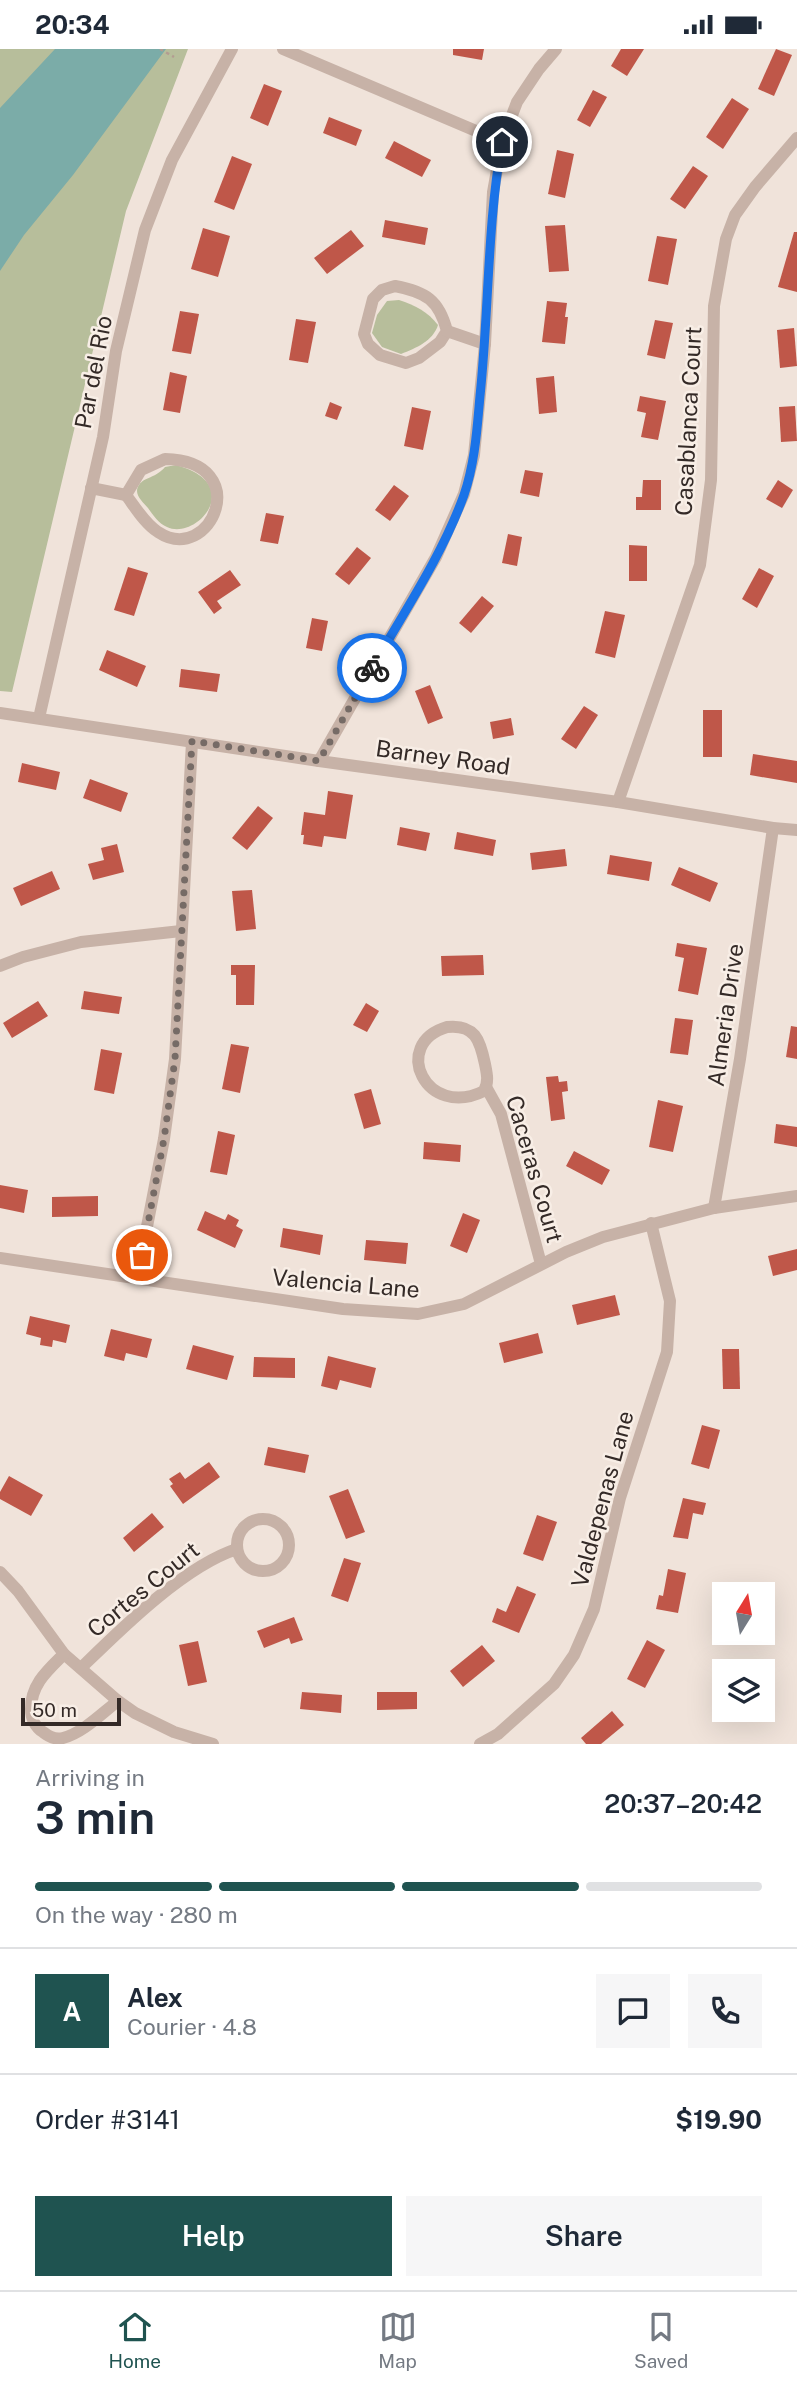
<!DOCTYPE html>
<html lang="en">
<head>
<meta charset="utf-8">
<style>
  body { margin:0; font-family:"Public Sans",sans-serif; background:#f6f6f7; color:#1f2937; height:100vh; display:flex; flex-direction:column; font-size:26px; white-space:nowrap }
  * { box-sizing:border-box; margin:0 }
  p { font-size:23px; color:#747a83 }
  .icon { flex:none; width:38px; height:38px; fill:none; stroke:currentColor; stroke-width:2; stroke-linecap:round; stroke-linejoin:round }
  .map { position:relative; height:1695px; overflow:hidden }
  .panel { display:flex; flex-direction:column; background:#fff; flex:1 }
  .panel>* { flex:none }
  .needle { width:46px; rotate:11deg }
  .buttons { position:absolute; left:712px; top:1533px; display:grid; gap:14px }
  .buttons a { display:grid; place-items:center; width:63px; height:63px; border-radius:0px; background:#fff; box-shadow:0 7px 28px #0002; font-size:35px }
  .scale { position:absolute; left:21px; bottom:18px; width:100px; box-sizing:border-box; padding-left:7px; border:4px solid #342a27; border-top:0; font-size:19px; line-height:24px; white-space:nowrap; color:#342a27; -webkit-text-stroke:5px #f8eee6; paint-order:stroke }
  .pin { position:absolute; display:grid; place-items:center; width:60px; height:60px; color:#fff; margin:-30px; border:4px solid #fff; border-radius:50%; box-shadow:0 2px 7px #0007 }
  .courier { position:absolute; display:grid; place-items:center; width:70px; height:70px; margin:-35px; border:5px solid #1a73e8; border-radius:50%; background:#fff; color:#222; box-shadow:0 2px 9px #0007 }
  .head em { font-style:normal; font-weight:600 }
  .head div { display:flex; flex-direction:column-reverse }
  .head { display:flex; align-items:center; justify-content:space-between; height:119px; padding:0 35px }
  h1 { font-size:46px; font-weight:600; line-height:52px }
  .bar { display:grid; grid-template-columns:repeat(4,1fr); gap:10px 7px; align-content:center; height:84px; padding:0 35px }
  .bar i { height:9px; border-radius:5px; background:#e0e1e3 }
  .bar .active { background:#1f5350 }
  .bar p { grid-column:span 4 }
  .line { display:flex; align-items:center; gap:18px; padding:0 35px; border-top:2px solid #e0e1e3 }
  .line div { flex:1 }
  .round { display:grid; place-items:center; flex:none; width:74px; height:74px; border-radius:0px; background:#f6f6f7 }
  .action { display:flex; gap:14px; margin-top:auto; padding:14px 35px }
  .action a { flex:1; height:80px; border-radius:0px; background:#1f5350; color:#fff; font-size:28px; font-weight:600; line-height:80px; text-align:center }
  .action a+a { background:#f6f6f7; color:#1f2937 }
  .status { display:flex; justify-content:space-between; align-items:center; height:49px; padding:0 35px; background:#fff; direction:ltr }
  .status svg { height:19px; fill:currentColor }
  .dock { display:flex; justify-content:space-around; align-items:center; height:98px; border-top:2px solid #e0e1e3; background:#fff; font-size:19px; color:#747a83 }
  .dock a { display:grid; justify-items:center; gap:4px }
  .dock .active { color:#1f5350 }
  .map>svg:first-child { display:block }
  .green { fill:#b7be9b }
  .water { fill:#7baca8 }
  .building { fill:#bf5749 }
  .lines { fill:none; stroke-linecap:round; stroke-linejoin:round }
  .path { stroke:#b39c91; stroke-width:2.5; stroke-dasharray:3.5 3.5; stroke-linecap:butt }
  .street { stroke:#c7b2a7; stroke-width:12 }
  .done { stroke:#766b66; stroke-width:7; stroke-dasharray:0 12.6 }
  .route { stroke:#1a73e8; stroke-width:9 }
  .labels { text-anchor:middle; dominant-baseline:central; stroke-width:5; stroke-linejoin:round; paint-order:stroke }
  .street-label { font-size:23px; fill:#342a27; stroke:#f8eee6 }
</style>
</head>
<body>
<div class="status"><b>20:34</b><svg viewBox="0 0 49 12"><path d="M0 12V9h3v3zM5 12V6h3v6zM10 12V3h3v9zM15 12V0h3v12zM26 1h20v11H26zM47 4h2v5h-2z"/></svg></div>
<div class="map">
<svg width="797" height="1695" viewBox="0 0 797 1695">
  <rect width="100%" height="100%" fill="#f0e3da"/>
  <g class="green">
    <polygon points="0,0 188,0 126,162 12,643 0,642"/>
    <path d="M399,251C415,256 428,263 438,276C433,292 416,299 401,305L382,298L372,284L377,266L387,252Z"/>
    <path d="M176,416C247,435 196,492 167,478C159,475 153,466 148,459C142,452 133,445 139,436C144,428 156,429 165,418Z"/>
  </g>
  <polygon class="water" points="55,0 166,0 73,126 24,186 0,222 0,59"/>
  <g class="building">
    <polygon points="453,0 484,0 482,11 453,6"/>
    <polygon points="621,0 644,0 627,27 611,17"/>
    <polygon points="776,0 792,6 774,47 758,40"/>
    <polygon points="264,35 282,42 268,77 250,69"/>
    <polygon points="593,41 607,48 590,78 577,71"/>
    <polygon points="732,49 749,60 723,100 706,88"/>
    <polygon points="329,68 362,81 356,97 323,84"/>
    <polygon points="394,92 431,111 422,128 385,109"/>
    <polygon points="557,101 574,105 565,149 548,145"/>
    <polygon points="232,107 252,115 234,161 214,153"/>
    <polygon points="693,117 708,127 685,160 670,150"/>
    <polygon points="385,171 428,179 425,196 382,188"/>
    <polygon points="565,176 569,222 549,223 545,177"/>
    <polygon points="203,179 230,187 218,228 191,220"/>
    <polygon points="351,181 364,197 327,225 314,209"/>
    <polygon points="794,183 797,183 797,243 778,238"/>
    <polygon points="657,187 677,190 668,236 648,232"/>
    <polygon points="547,252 567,254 565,268 568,268 565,295 542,293"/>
    <polygon points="180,262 199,265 191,305 172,302"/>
    <polygon points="296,270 316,273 308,314 289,311"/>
    <polygon points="655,271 673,274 665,310 647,306"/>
    <polygon points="794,279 797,317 780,319 777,281"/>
    <polygon points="170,323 187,327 180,364 163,361"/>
    <polygon points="554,327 557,363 539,365 536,329"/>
    <polygon points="640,347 666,352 658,391 641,388 646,364 637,362"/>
    <polygon points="330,353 342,358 337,371 325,367"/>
    <polygon points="795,357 797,392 781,393 779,358"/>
    <polygon points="412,358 431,362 423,401 404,397"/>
    <polygon points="525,421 543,424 539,448 520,444"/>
    <polygon points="643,431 661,431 661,461 636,461 636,448 642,448"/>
    <polygon points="778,431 793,441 782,459 766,450"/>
    <polygon points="394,436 409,447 390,472 375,461"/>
    <polygon points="266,464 284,467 278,495 260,492"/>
    <polygon points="508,485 522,488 517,517 502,514"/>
    <polygon points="629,496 647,497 647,532 629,532"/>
    <polygon points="357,498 371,509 349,536 335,525"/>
    <polygon points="128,518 148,524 134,567 114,561"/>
    <polygon points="759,519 774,527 757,559 742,550"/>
    <polygon points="230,521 241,536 217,552 222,559 214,565 198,543"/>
    <polygon points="482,547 494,557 471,584 459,574"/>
    <polygon points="605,562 625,566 615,609 595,604"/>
    <polygon points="312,569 328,572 322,602 306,599"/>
    <polygon points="107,601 146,617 137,638 99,621"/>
    <polygon points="181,620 220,625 217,643 179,638"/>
    <polygon points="430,636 443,669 428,675 415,642"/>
    <polygon points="584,657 598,666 576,700 561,690"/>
    <rect x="703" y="661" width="19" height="47"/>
    <polygon points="511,669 514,686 493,690 490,673"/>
    <polygon points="753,705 797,712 797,734 750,726"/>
    <polygon points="22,714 60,723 56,741 18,733"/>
    <polygon points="90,730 128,744 121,763 83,749"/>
    <polygon points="328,742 353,746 346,790 324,787 322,798 303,795 304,786 301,786 304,763 325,766"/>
    <polygon points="258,757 273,769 247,801 232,789"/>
    <polygon points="400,778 430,784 426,802 397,796"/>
    <polygon points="457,783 496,791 493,807 454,800"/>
    <polygon points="117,795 124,823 93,831 88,815 104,811 101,799"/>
    <polygon points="565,800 567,817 532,821 530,804"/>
    <polygon points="610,806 652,813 649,832 607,825"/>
    <polygon points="679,818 718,834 710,853 671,836"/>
    <polygon points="52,822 60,840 21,857 13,839"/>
    <polygon points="252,841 256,880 236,882 232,842"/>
    <polygon points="677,894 707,899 698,946 678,942 684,909 675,907"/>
    <polygon points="483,906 484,926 442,927 441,907"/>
    <polygon points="231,916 255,916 254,956 236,956 236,926 231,926"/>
    <polygon points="84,942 122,948 119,965 81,960"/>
    <polygon points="38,952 48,967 12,989 3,974"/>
    <polygon points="366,954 379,962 367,983 353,976"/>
    <polygon points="675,969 693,971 688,1006 670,1004"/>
    <polygon points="791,977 797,978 797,1010 786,1008"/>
    <polygon points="231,995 249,998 240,1044 222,1040"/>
    <polygon points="101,1000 122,1004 114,1045 94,1041"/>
    <polygon points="558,1027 559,1033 567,1032 568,1042 562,1043 565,1070 551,1072 546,1028"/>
    <polygon points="371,1040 381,1075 364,1080 354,1045"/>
    <polygon points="658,1051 683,1057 673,1103 649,1098"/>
    <polygon points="776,1075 797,1078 797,1098 774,1094"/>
    <polygon points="218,1082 235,1086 227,1126 210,1123"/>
    <polygon points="424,1093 461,1096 460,1113 423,1110"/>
    <polygon points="574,1102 610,1121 602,1136 566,1117"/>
    <polygon points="0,1136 28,1141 24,1164 0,1159"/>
    <polygon points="98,1147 98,1167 52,1168 52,1148"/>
    <polygon points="205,1162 225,1171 228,1165 239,1171 236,1177 243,1181 235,1199 197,1181"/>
    <polygon points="463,1164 480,1171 467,1204 450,1197"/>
    <polygon points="283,1179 323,1186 320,1206 280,1198"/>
    <polygon points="366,1191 408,1194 406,1215 364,1211"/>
    <polygon points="797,1200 797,1221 773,1227 768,1207"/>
    <polygon points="615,1246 620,1266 577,1276 572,1256"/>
    <polygon points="30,1267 70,1276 66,1294 53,1291 52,1298 40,1296 41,1289 26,1285"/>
    <polygon points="111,1280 152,1290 147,1309 126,1304 124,1312 104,1307"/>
    <polygon points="538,1284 543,1304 504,1314 499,1294"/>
    <polygon points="193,1296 234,1307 227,1331 186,1320"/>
    <polygon points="722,1300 739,1300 740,1340 723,1340"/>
    <polygon points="328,1307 376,1319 371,1339 340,1331 337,1341 321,1337"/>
    <polygon points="254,1308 295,1309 295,1329 253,1328"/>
    <polygon points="702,1376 720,1381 709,1420 691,1415"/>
    <polygon points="268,1398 309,1406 305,1424 264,1416"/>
    <polygon points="209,1413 220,1428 183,1455 170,1437 173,1435 169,1430 180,1423 185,1430"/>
    <polygon points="9,1427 43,1446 31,1467 0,1450 0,1443"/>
    <polygon points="348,1440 365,1483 346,1490 329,1447"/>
    <polygon points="683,1449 706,1454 703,1466 693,1464 688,1490 673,1488"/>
    <polygon points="152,1464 164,1478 134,1503 123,1489"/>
    <polygon points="537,1466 557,1473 543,1512 523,1505"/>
    <polygon points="344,1509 361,1514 348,1553 331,1547"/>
    <polygon points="668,1520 686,1524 678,1564 656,1560 659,1546 663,1547"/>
    <polygon points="517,1537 536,1545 519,1584 492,1573 497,1559 506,1563"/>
    <polygon points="294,1568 303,1591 291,1595 289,1589 264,1599 257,1582"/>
    <polygon points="647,1591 665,1601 645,1639 627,1630"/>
    <polygon points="198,1592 207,1633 188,1637 179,1596"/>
    <polygon points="482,1596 495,1612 463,1638 450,1622"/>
    <polygon points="302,1643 342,1646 341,1664 300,1660"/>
    <polygon points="377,1643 417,1643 417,1660 377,1661"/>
    <polygon points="612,1662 624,1676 601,1695 586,1695 581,1689"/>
  </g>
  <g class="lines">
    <polyline class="path" points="160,0 174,8"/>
    <g class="street">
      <polyline points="283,0 502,93"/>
      <path d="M395,237C426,243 439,251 447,282L440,293L419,309L406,314L380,306L368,295L364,285L373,250L382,241Z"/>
      <polyline points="447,282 485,295"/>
      <path d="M165,410C256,412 211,518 158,483C145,475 135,458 126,446L141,421Z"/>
      <polyline points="91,439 126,446"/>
      <polyline points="0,664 319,712 618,753 773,779 797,781"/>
      <polyline points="39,669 103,388 116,302 145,181 172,111 232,0"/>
      <polyline points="319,712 436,508 464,445 474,406 485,295 493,143 502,93 517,53 539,20 556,0"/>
      <polyline points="618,753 700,516 711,431 714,257 726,190 735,166 755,138 797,89"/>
      <polyline points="0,917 23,908 81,893 181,882"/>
      <path d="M447,978C475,975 480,991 485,1015C487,1025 489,1033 484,1042C426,1071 390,995 447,978Z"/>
      <polyline points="486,1038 501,1065 541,1215"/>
      <polyline points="714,1159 740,1010 773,779"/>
      <polyline points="0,1209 343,1260 418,1265 464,1255 566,1203 603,1188 714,1159 797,1147"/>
      <polyline points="137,1229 164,1090 175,1010 192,693"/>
      <circle cx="263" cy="1496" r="26"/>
      <polyline points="0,1523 18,1542 64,1605 118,1652 135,1664 174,1683 213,1695"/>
      <path d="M64,1605C48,1621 31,1635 31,1660C31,1669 35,1678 43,1683C48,1687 56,1691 63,1689C83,1684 102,1664 118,1652"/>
      <path d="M81,1619C120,1581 184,1517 237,1500"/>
      <polyline points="480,1695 498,1685 554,1635 574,1606 594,1560 620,1449 667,1303 670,1252 651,1174"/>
    </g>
  </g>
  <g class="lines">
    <polyline class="done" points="142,1206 164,1090 175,1010 192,692 319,712 372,619"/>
    <path class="route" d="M372,619C404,563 442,507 464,446C475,414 477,380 480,347C489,262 487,177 502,93"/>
  </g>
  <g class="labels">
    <g class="street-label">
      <text transform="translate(93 323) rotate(-79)">Par del Rio</text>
      <text transform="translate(688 372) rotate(-87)">Casablanca Court</text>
      <text transform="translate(443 708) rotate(8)">Barney Road</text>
      <text transform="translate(725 966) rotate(-82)">Almeria Drive</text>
      <text transform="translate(535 1120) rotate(74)">Caceras Court</text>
      <text transform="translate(346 1234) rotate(5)">Valencia Lane</text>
      <text transform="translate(602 1450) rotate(-75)">Valdepenas Lane</text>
      <text transform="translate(143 1540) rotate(-39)">Cortes Court</text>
    </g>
  </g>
</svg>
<div class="buttons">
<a><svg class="needle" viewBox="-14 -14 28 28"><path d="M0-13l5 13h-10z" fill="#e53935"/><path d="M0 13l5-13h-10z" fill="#747a83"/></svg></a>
<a><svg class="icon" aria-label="layers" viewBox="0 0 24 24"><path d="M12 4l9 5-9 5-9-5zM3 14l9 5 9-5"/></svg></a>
</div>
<div class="scale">50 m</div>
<div class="pin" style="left:142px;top:1206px;background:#ea580c"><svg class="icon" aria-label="bag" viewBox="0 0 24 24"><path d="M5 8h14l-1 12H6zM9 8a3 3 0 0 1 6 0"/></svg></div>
<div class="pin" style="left:502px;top:93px;background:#1f2937"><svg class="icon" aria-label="home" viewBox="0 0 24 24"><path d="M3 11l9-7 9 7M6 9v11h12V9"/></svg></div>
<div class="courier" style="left:372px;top:619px"><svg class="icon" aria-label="bike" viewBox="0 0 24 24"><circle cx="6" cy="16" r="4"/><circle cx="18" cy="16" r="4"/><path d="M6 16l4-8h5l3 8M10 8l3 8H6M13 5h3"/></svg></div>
</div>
<section class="panel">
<div class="head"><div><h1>3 min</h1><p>Arriving in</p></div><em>20:37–20:42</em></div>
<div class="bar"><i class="active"></i><i class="active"></i><i class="active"></i><i></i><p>On the way · 280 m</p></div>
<div class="line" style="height:126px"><b class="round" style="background:#1f5350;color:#fff">A</b><div><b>Alex</b><p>Courier · 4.8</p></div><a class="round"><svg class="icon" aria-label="chat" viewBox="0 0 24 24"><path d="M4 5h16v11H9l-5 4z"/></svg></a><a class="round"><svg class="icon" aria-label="phone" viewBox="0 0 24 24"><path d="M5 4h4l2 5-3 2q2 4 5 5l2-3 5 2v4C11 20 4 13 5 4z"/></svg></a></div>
<div class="line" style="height:91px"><div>Order #3141</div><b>$19.90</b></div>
<div class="action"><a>Help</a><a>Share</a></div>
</section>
<nav class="dock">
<a class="active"><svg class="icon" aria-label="home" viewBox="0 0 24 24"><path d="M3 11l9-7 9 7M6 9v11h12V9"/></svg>Home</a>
<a><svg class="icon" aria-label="map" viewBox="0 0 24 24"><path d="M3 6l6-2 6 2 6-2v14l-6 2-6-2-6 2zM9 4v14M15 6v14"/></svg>Map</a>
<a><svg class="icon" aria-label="saved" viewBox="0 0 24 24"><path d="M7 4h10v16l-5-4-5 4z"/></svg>Saved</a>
</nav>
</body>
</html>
